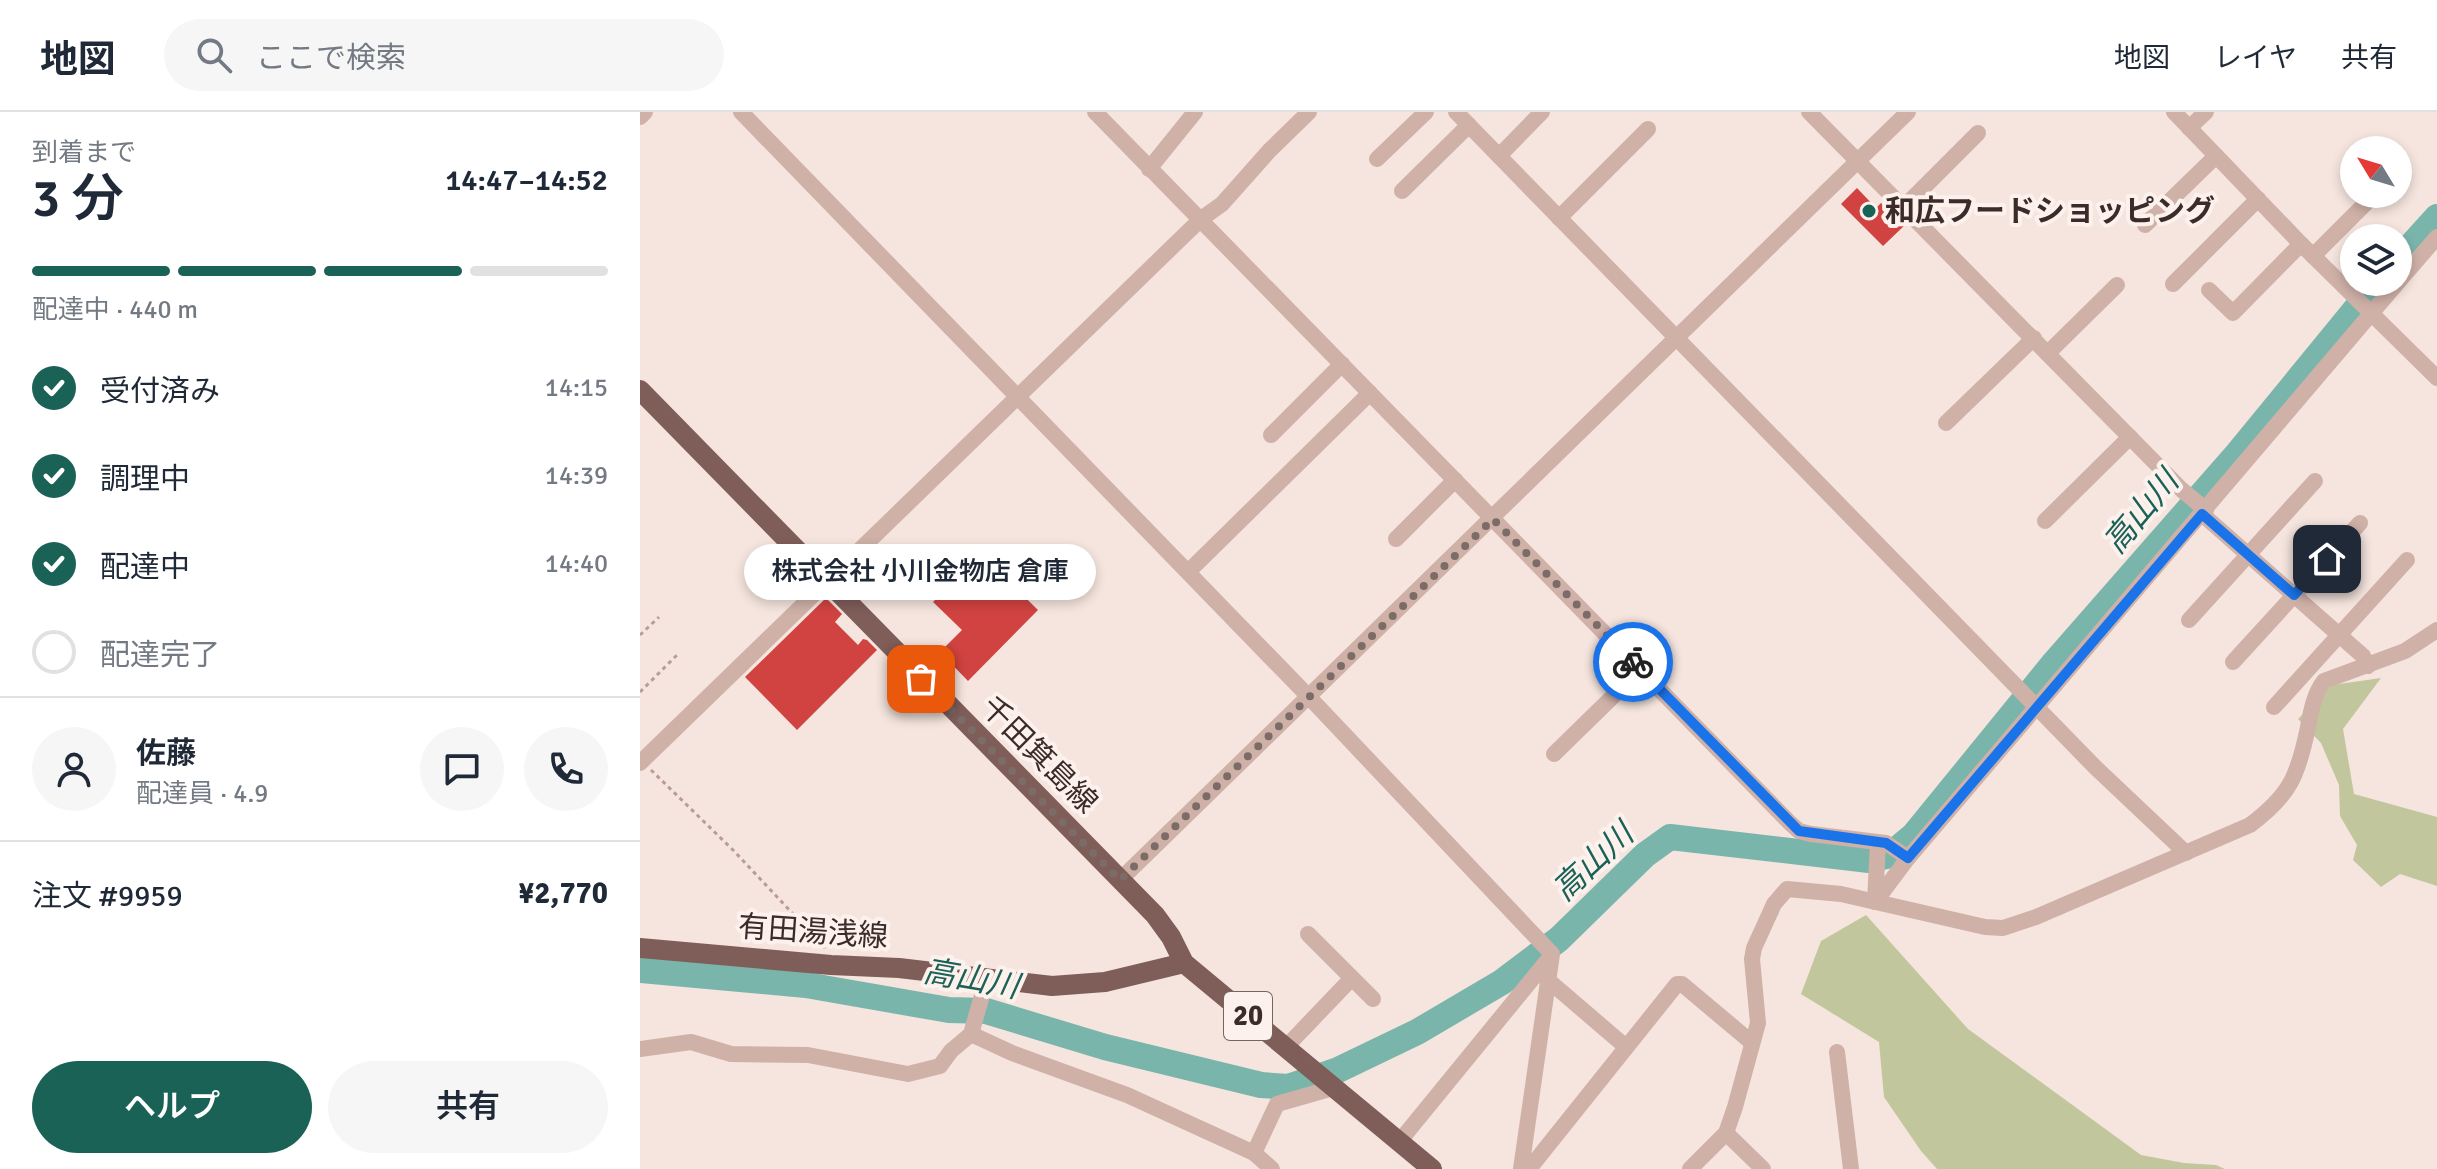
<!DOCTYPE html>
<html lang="ja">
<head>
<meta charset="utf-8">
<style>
  body { margin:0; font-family:Signika,"Noto Sans JP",sans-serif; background:#f6f6f7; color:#1f2937; height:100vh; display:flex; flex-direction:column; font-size:30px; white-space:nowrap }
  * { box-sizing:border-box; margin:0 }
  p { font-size:26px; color:#747a83 }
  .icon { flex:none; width:44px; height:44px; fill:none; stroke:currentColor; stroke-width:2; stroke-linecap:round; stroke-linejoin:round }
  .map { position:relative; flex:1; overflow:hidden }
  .sheet { display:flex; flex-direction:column; background:#fff; width:640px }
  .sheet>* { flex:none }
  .needle { width:52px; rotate:308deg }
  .controls { position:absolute; left:1700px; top:24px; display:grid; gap:16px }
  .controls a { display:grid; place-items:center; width:72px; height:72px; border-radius:50%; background:#fff; box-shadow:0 4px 12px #0003; font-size:40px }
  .pin { position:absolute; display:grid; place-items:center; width:68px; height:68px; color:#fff; margin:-34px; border-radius:16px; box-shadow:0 4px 12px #0006 }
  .courier { position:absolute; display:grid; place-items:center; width:80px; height:80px; margin:-40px; border:6px solid #1a73e8; border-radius:50%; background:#fff; color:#222; box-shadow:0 2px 10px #0007 }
  .bubble { position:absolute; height:56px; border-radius:28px; background:#fff; box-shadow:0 4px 12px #0003; font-size:26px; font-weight:600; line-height:56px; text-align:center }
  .summary em { font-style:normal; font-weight:600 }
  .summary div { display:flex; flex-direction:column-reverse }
  .summary { display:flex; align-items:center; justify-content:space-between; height:136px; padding:0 32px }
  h1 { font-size:52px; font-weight:600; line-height:60px }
  .bar { display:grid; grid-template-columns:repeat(4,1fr); gap:12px 8px; align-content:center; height:96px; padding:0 32px }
  .bar i { height:10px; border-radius:6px; background:#e0e1e3 }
  .bar .current { background:#1a6256 }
  .bar p { grid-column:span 4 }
  .line { display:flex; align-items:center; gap:20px; padding:0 32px; border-top:2px solid #e0e1e3 }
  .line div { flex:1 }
  .round { display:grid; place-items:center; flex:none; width:84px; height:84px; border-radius:42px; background:#f6f6f7 }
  ol { padding:0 32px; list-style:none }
  li { display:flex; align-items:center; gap:24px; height:88px }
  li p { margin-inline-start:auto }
  li .icon { padding:8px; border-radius:50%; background:#1a6256; color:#fff; stroke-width:4 }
  li:last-child { color:#747a83 }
  li i { width:44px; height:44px; border:4px solid #e0e1e3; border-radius:50% }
  .action { display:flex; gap:16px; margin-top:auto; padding:16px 32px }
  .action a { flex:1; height:92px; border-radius:48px; background:#1a6256; color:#fff; font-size:32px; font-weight:600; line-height:92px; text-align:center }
  .action a+a { background:#f6f6f7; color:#1f2937 }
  header { display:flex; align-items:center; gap:48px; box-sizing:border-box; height:112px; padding:0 40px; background:#fff; border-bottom:2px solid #e0e1e3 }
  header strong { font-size:38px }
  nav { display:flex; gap:44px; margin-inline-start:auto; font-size:28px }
  .search { width:560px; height:72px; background:#f6f6f7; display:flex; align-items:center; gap:20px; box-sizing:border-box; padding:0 28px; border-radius:44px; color:#747a83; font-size:30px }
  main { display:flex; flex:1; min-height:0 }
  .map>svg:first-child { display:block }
  .green { fill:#c2c69c }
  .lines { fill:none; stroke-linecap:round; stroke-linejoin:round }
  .river { stroke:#7ab5ab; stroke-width:26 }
  .building { fill:#d14340 }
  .path { stroke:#bb9b92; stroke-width:3; stroke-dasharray:4 4; stroke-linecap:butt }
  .minor { stroke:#cfb1a8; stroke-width:16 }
  .major { stroke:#7f5d59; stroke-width:20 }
  .done { stroke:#7c6c68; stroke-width:8; stroke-dasharray:0 14.4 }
  .route { stroke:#1a73e8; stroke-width:10 }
  .poi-dot { fill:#1a6256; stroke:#fcf1ec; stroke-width:3 }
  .labels { text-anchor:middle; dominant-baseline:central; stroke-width:8; stroke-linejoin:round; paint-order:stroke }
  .shield { fill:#fcf1ec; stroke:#756664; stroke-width:2 }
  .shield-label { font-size:28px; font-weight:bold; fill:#3b2b29 }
  .poi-label { font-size:30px; font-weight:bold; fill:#3b2b29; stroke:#fcf1ec; text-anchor:start }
  .street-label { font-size:30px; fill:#3b2b29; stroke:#fcf1ec }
  .water-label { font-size:32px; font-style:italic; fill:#1a6256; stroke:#fcf1ec }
</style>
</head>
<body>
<header>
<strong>地図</strong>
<div class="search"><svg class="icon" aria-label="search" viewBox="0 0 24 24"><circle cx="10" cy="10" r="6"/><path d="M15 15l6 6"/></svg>ここで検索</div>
<nav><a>地図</a><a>レイヤ</a><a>共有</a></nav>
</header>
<main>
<section class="sheet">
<div class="summary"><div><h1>3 分</h1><p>到着まで</p></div><em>14:47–14:52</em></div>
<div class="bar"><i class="current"></i><i class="current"></i><i class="current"></i><i></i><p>配達中 · 440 m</p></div>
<ol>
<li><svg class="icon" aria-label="check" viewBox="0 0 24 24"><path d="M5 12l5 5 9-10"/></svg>受付済み<p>14:15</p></li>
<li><svg class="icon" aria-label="check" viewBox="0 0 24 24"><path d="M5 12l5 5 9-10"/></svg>調理中<p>14:39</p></li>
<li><svg class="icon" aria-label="check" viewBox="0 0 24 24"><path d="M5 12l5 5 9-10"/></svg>配達中<p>14:40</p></li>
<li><i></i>配達完了</li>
</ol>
<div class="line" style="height:144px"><a class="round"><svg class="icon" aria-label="person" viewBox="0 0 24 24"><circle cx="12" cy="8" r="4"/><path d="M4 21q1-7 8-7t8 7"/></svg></a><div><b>佐藤</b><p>配達員 · 4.9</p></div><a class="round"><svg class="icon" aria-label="chat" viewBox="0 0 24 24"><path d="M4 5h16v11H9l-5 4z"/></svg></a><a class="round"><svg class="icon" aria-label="phone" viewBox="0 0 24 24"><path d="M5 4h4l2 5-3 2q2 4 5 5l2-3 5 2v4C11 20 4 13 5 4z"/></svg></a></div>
<div class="line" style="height:104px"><div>注文 #9959</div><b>¥2,770</b></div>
<div class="action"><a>ヘルプ</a><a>共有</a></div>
</section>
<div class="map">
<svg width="1797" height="1057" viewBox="0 0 1797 1057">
  <rect width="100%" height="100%" fill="#f5e5de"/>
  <g class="green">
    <polygon points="1741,566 1703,617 1714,682 1797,705 1797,774 1760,762 1741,775 1713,748 1717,733 1700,704 1699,673 1681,631 1658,607 1692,573"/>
    <polygon points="1226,803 1328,917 1501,1043 1544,1051 1576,1053 1585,1057 1297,1057 1281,1039 1244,985 1239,930 1161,882 1181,829"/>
  </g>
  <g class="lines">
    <g class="river">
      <polyline points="1758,148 1797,105"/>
      <polyline points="0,858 166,873 309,898 346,899 465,935 621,973 648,975 698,958 777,920 862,870 919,827 1005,743 1030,725 1229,748 1250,743 1274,723 1414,551 1598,341 1738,170"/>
    </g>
  </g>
  <g class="building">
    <polygon points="1217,76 1236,96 1241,91 1265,113 1243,134 1201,92"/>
    <polygon points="341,442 398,498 328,569 300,540 322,518 293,490"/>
    <polygon points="186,486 202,502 195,510 218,533 223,527 227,528 237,538 157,618 105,565"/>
  </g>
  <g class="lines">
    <g class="path">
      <polyline points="0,523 19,505"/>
      <polyline points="0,580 39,541"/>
      <polyline points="11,658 94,739 185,836"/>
    </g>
    <g class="minor">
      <polyline points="101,0 669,585 912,842 881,1057"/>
      <polyline points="455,0 1150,711 1159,719 1171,722 1246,731 1268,746"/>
      <polyline points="816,0 1456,656 1546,741"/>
      <polyline points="1169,0 1542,378 1566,398"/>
      <polyline points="1534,0 1661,132 1797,266"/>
      <polyline points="0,5 5,0"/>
      <polyline points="1549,16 1566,0"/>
      <polyline points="859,44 902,0"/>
      <polyline points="737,47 786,0"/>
      <polyline points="509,57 555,0"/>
      <polyline points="762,79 829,13"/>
      <polyline points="1263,96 1338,21"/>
      <polyline points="919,106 1008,17"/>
      <polyline points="1505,113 1576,44"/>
      <polyline points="1673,144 1735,82"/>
      <polyline points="1758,170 1797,125"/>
      <polyline points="1533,172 1618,87"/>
      <polyline points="1569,178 1593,201 1661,132"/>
      <polyline points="1408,241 1477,173"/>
      <polyline points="1306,311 1394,226"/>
      <polyline points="631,323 702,252"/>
      <polyline points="1562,402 1723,544 1728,554"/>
      <polyline points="1405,409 1490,325"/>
      <polyline points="756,427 815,368"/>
      <polyline points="548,460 730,281"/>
      <polyline points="1549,508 1675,369"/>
      <polyline points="1593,550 1720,411"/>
      <polyline points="1634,595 1767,448"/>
      <polyline points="914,642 1000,558"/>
      <polyline points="0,651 561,107 582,92 629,39 669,0"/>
      <polyline points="1238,731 1235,790 1268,746 1758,170"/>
      <polyline points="480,768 1268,0"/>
      <polyline points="668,822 733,887"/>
      <polyline points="902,863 986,935"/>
      <polyline points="331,922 372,941 487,983 614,1041 632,1057"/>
      <polyline points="646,935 712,866"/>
      <polyline points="0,937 51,930 91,942 168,943 268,962 300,954 311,939 331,922 347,866"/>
      <polyline points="1197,940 1211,1057"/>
      <polyline points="1086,1021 1123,1057"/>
      <polyline points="759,1030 911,844"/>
      <polyline points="614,1041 637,992 693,976"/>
      <polyline points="889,1057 1037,872 1042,872 1111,930"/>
      <path d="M1050,1057L1086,1021L1095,995L1118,911L1112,847L1114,836L1134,792L1147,777L1201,782L1345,815L1363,816L1396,805L1610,713C1650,683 1658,664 1668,615C1671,599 1674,582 1684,569L1765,539L1797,518"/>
    </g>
    <g class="major">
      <polyline points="0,278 515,803 531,825 544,851 792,1057"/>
      <polyline points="0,836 191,853 259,856 412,874 465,870 544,851"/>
    </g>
  </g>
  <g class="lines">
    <polyline class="done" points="281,567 480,768 853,407 993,550"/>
    <polyline class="route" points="993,550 1159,719 1246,731 1268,746 1562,402 1654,483 1687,447"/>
  </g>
  <circle class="poi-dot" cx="1229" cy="99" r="8"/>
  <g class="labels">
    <rect class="shield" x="584" y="880" width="48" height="48" rx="6"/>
    <g class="shield-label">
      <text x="608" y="904">20</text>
    </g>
    <g class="poi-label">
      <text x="1245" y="99">和広フードショッピング</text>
    </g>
    <g class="street-label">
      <text transform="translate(399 643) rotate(45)">千田箕島線</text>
      <text transform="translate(173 820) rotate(4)">有田湯浅線</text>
    </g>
    <g class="water-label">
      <text transform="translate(1501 400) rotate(-50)">高山川</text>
      <text transform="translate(953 750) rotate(-43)">高山川</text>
      <text transform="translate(331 867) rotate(10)">高山川</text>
    </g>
  </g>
</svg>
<div class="controls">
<a><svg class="needle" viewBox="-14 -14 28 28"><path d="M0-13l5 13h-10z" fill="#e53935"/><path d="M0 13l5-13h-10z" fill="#747a83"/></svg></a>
<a><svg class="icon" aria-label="layers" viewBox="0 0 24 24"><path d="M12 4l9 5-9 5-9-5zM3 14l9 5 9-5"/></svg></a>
</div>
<div class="pin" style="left:281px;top:567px;background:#ea580c"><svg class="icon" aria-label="bag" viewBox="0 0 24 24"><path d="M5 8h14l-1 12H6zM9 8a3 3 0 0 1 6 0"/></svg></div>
<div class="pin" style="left:1687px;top:447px;background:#1f2937"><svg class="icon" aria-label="home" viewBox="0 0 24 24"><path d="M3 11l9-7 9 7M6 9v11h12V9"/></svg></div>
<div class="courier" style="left:993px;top:550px"><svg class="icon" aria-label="bike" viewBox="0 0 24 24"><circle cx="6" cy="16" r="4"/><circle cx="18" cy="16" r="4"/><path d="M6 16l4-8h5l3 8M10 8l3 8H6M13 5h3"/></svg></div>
<div class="bubble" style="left:104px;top:432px;width:352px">株式会社 小川金物店 倉庫</div>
</div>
</main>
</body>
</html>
